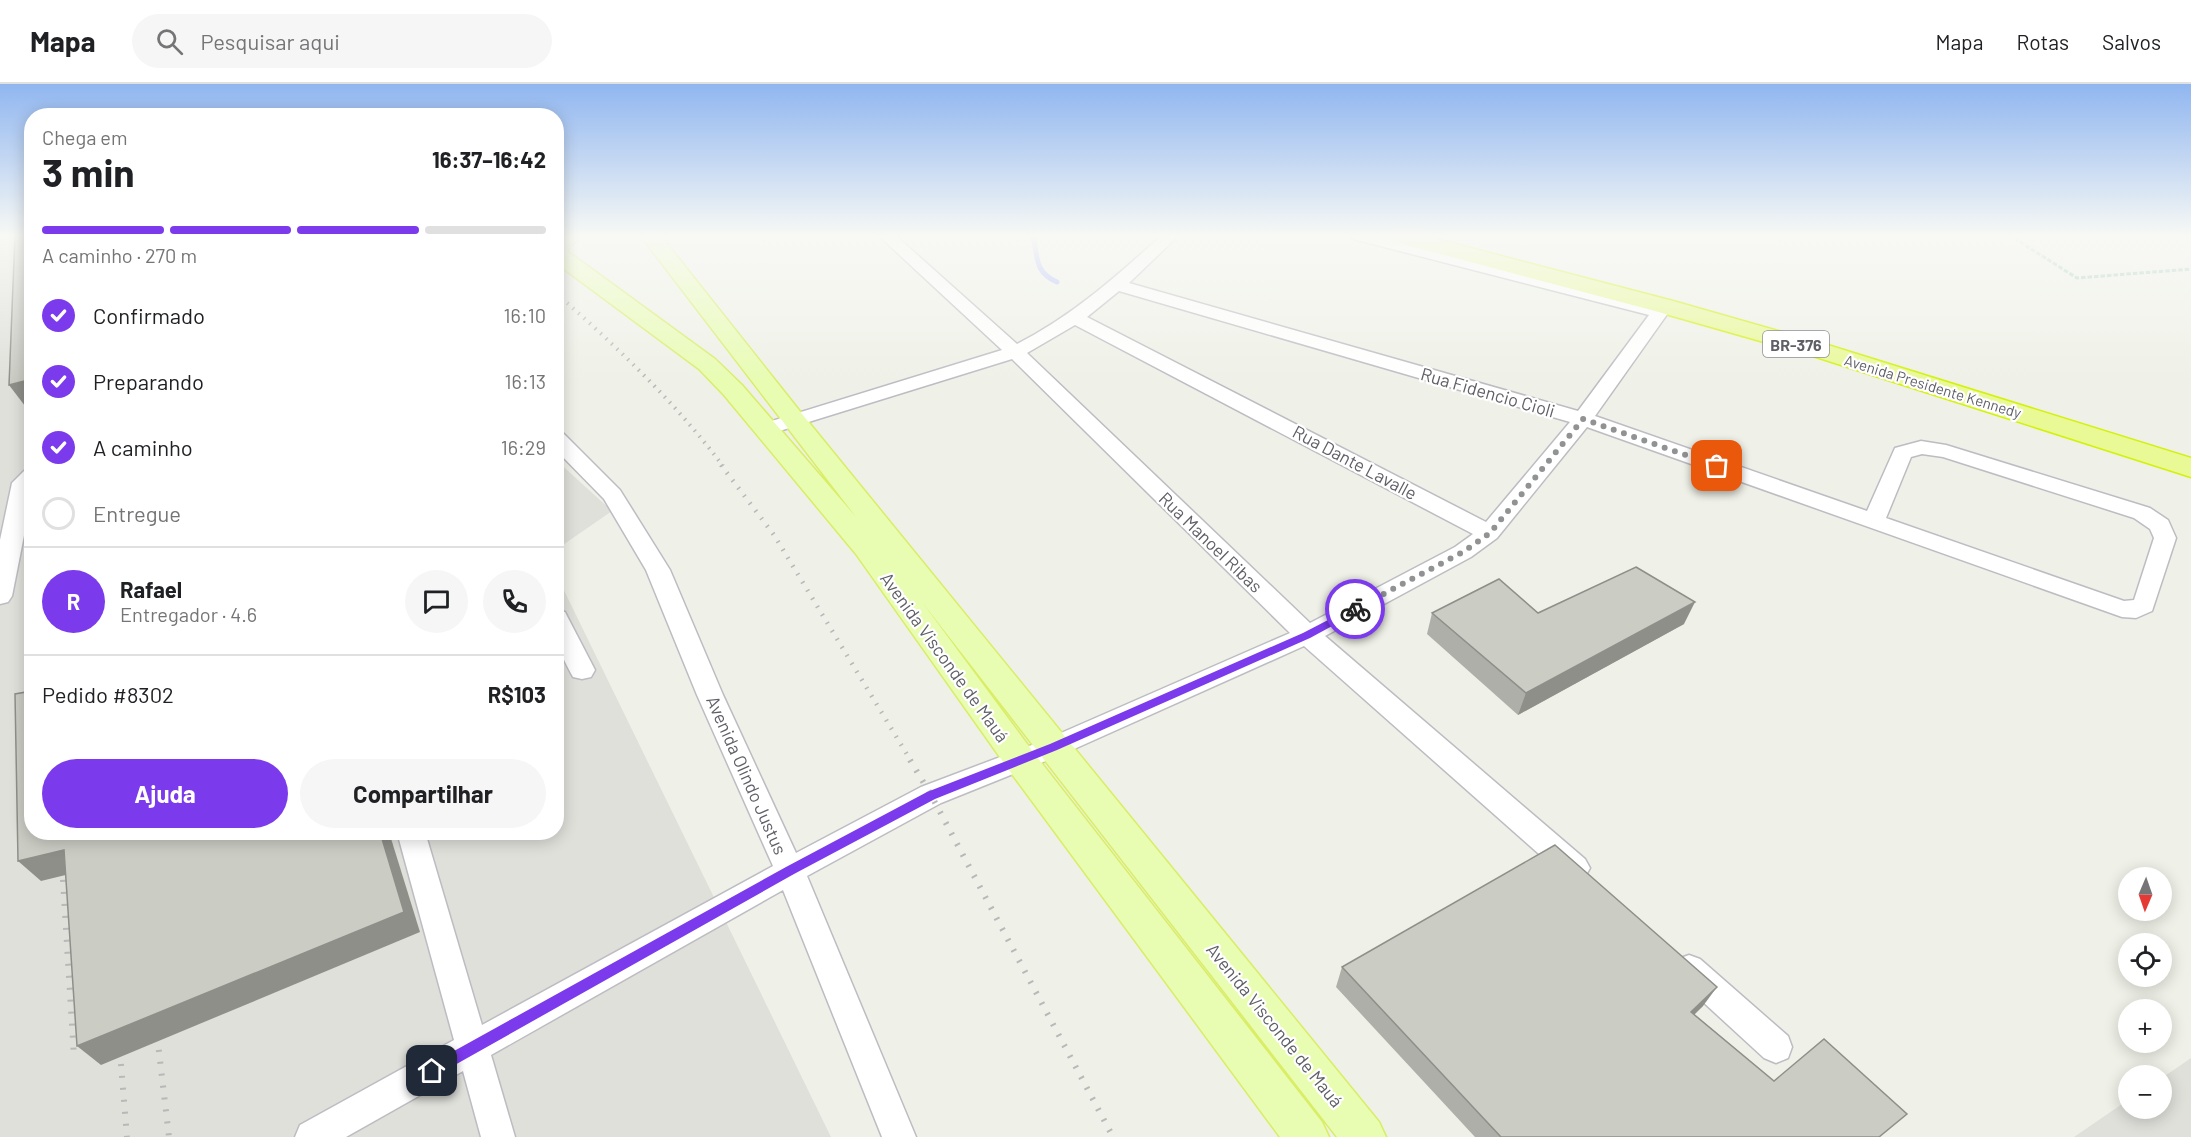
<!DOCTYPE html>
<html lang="pt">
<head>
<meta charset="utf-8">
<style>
  body { margin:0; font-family:Barlow,sans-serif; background:#f6f6f6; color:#202124; height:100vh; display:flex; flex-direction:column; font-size:22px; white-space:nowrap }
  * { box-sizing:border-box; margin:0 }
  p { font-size:20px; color:#757577 }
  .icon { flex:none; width:33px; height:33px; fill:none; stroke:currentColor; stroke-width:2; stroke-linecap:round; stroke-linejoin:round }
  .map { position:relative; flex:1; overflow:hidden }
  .drawer { position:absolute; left:24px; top:24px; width:540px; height:732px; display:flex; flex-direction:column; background:#fff; border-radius:24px; box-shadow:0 3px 15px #0003 }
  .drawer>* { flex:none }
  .needle { width:39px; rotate:182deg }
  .tools { position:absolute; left:2118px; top:783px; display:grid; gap:12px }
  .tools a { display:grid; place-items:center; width:54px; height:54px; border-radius:50%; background:#fff; box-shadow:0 3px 15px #0003; font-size:30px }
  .pin { position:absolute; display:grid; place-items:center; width:51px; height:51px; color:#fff; margin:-26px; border-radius:12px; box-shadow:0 3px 9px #0006 }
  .courier { position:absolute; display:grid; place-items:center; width:60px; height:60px; margin:-30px; border:4px solid #7c3aed; border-radius:50%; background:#fff; color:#222; box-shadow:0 2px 8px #0007 }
  .headline em { font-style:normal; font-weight:700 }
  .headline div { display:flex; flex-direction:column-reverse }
  .headline { display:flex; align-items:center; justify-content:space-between; height:102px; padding:0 18px }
  h1 { font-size:39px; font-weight:700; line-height:45px }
  .bar { display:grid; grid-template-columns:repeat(4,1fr); gap:9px 6px; align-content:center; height:72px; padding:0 18px }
  .bar i { height:8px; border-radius:4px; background:#e0e0e0 }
  .bar .active { background:#7c3aed }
  .bar p { grid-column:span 4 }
  .line { display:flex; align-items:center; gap:15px; padding:0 18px; border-top:2px solid #e0e0e0 }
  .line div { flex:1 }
  .round { display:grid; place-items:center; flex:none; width:63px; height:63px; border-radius:32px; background:#f6f6f6 }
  ol { padding:0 18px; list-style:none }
  li { display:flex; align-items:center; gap:18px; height:66px }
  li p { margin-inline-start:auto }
  li .icon { padding:6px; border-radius:50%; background:#7c3aed; color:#fff; stroke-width:4 }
  li:last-child { color:#757577 }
  li i { width:33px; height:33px; border:3px solid #e0e0e0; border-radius:50% }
  .cta { display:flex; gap:12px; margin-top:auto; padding:12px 18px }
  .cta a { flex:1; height:69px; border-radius:36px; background:#7c3aed; color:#fff; font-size:24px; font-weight:700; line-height:69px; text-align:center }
  .cta a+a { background:#f6f6f6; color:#202124 }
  header { display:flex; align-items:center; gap:36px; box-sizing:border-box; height:84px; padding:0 30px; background:#fff; border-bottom:2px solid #e0e0e0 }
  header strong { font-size:28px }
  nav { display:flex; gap:33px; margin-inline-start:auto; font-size:21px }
  .search { width:420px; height:54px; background:#f6f6f6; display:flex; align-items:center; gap:15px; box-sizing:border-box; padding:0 21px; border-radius:33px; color:#757577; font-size:22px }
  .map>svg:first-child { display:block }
  .industrial { fill:#dfe0da }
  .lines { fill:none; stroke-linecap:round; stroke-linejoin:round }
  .stream { stroke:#adb8fc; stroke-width:5 }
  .minor-casing { stroke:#bdbcc3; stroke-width:3 }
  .major-casing { stroke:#d9ed65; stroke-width:3 }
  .highway-casing { stroke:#d5f009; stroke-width:3 }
  .path { stroke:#a0c7bc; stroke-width:3; stroke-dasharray:4.5 2; stroke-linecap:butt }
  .minor { fill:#fff; fill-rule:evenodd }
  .major { fill:#e8fcb2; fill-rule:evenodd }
  .highway { fill:#e8f996; fill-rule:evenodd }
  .rail-far2 { stroke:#b8b8b9; stroke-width:4; stroke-dasharray:1.5 6; stroke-linecap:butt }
  .rail-far1 { stroke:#b8b8b9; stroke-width:4.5; stroke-dasharray:1.5 8; stroke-linecap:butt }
  .rail { stroke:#b8b8b9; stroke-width:6; stroke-dasharray:2 10; stroke-linecap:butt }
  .wall { fill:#afafa9 }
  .shaded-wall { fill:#8e8f89 }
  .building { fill:#cbccc4; stroke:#8e8f89; stroke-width:1.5 }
  .route { fill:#7c3aed }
  .done { stroke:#919294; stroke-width:6; stroke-dasharray:0 10.8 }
  .labels { text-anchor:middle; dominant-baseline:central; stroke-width:4.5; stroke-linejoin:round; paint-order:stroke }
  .far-street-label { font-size:15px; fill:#5f5f67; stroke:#fff }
  .shield { fill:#fff; stroke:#8f8f95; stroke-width:1.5 }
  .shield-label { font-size:16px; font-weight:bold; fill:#5f5f67 }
  .street-label { font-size:18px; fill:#5f5f67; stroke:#fff }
</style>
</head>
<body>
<header>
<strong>Mapa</strong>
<div class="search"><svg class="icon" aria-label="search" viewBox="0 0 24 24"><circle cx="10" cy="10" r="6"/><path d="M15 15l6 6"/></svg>Pesquisar aqui</div>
<nav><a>Mapa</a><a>Rotas</a><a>Salvos</a></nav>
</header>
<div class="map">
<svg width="2191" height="1053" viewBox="0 0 2191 1053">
  <rect width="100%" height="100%" fill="#eff1e8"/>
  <g class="industrial">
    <polygon points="0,151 31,151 32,748 556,748 557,492 831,1053 0,1053"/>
    <polygon points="556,376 612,427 557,465 556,465"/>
    <polygon points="2191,974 2191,1053 2074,1053 2128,1016 2128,1024 2162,1024 2162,994"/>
  </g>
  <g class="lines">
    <path class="stream" d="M1033,151C1038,173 1034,188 1057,198"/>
    <g class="minor-casing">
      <g id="minor">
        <path d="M878,151H895L1017,260C1072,232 1117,192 1162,151H1179L1129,199L1578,327L1649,231L1353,155L1351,151H1377L1655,222L1664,217L1670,218L1673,222L1595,332L1867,427L1895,364L1921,357L1946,361L2150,424L2168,436L2176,454L2152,527L2136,534L2122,533L1587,343L1497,454L1471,473L1325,552L1585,775L1590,784L1585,793L1575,796L1565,793L1304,562L1063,670L941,719L807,792L916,1053H882L783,806L491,971L515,1053H481L463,987L346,1053H295L300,1041L454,956L397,748H425L482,941L773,782L697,611L646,486L604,415L556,366V347L563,349L620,406L670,486L723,611L796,769L921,703L1045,656L1290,549L1012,275L773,349H759L756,345L759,341L1002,266ZM1119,207L1570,338L1486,438L1087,233ZM1075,241L1473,450L1455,463L1310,539L1027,269ZM1922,370L1943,373L2134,434L2150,445L2154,454L2134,516L2124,517L1886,434L1911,373Z"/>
        <polygon points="32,385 32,411 12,512 8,518 0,520 0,456 12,399 24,387"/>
        <path d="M556,526L565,528L568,534L595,586L591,593L582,595L573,593C557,564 556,558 556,526Z"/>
        <polygon points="1689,871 1700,875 1788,952 1792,963 1788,974 1776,979 1764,974 1678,895 1673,885 1678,875"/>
      </g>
    </g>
    <g class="major-casing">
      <polygon id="major" points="559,151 581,151 567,167 715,275 742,301 856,433 640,151 660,151 802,330 1379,1038 1386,1053 1337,1053 922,518 1033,668 1322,1038 1329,1053 1280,1053 1009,686 856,470 724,311 699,285 556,179 556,153"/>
    </g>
    <g class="highway-casing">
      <polygon id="highway" points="1385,151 1421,151 1673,217 1831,262 2191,374 2191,393 1813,272 1655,227 1388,156"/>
    </g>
    <polyline class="path" points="2009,151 2077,194 2191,185"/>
    <use href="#minor" class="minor"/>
    <use href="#major" class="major"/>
    <use href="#highway" class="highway"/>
    <path class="rail-far2" d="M556,209C616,262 675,318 723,382"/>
    <polyline class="rail-far1" points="721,381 774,451 911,677"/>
    <g class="rail">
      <polyline points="910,676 931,711 1113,1053"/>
      <polyline points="60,748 74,973"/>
      <polyline points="156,942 169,1053"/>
      <polyline points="119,956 127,1053"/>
    </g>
  </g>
  <g class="wall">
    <polygon points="1432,529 1538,529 1684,540 1518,631 1427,550"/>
    <polygon points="1342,883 1703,922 1694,930 1774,997 1880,1053 1475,1053 1336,903"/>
  </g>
  <g class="shaded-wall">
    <polygon points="32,295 32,320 25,322 9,301"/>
    <polygon points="1695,518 1684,540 1518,631 1526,609"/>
    <polygon points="380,748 389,748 420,848 101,981 77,962"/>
    <polygon points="64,766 86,786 41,797 18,777"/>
    <polygon points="1717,903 1703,922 1678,947 1691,928"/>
  </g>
  <g class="building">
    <polygon points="15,151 32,151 32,295 9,301"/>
    <polygon points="1636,483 1695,518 1526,609 1432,529 1499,495 1538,529"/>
    <polygon points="32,607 32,748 380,748 404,828 77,962 64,766 18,777 15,610"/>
    <polygon points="1555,761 1717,903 1691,928 1774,997 1824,955 1907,1030 1879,1053 1501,1053 1342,883"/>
  </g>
  <linearGradient id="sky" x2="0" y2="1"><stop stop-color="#90b6f0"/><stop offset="0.51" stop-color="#f8f9f5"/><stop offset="1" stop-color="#f8f9f5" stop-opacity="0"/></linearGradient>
  <rect width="2191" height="298" fill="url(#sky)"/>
  <polygon class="route" points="1355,522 1360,525 1358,528 1310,554 1057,666 935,715 794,790 437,991 432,993 427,991 425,987 427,982 786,783 927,708 1050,660 1303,549"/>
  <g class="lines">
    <polyline class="done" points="1355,525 1463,468 1490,449 1583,335 1717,382"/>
  </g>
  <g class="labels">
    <g class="far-street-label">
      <text transform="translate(1933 302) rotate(17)">Avenida Presidente Kennedy</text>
    </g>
    <rect class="shield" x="1763" y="247" width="66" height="26" rx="4.5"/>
    <g class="shield-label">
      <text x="1796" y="260">BR-376</text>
    </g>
    <g class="street-label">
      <text transform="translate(1488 308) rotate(16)">Rua Fidencio Cioli</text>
      <text transform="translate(1355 378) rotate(28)">Rua Dante Lavalle</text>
      <text transform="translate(1211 458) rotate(44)">Rua Manoel Ribas</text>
      <text transform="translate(945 573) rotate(54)">Avenida Visconde de Mauá</text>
      <text transform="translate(747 691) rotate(66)">Avenida Olindo Justus</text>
      <text transform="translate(1275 941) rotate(51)">Avenida Visconde de Mauá</text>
    </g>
  </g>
</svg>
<div class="tools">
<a><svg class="needle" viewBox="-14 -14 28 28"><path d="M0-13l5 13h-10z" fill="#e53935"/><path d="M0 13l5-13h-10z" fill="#757577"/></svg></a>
<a><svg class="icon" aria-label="locate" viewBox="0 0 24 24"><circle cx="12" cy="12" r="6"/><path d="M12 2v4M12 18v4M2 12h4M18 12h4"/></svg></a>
<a>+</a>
<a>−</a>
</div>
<div class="pin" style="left:1717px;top:382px;background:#ea580c"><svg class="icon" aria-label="bag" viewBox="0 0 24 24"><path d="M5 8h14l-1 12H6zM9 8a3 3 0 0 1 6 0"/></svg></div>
<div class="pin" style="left:432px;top:987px;background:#1f2937"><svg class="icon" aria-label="home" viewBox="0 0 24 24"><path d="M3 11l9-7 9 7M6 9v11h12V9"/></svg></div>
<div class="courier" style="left:1355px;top:525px"><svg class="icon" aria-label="bike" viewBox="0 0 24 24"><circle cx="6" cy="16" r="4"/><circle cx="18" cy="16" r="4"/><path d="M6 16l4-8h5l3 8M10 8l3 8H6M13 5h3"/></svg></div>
<section class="drawer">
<div class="headline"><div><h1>3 min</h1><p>Chega em</p></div><em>16:37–16:42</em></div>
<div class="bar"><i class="active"></i><i class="active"></i><i class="active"></i><i></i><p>A caminho · 270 m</p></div>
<ol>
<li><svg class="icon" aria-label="check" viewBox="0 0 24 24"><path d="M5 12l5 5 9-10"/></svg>Confirmado<p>16:10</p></li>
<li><svg class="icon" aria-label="check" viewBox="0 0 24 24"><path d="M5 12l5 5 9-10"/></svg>Preparando<p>16:13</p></li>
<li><svg class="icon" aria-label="check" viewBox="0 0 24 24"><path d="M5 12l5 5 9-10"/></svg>A caminho<p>16:29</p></li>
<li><i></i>Entregue</li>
</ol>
<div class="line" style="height:108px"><b class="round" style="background:#7c3aed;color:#fff">R</b><div><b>Rafael</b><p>Entregador · 4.6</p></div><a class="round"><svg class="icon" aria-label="chat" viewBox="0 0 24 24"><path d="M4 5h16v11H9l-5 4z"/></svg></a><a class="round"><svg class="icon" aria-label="phone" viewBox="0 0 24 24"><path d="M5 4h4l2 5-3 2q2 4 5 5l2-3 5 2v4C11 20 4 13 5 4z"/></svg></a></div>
<div class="line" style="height:78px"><div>Pedido #8302</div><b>R$103</b></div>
<div class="cta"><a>Ajuda</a><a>Compartilhar</a></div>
</section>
</div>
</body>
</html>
